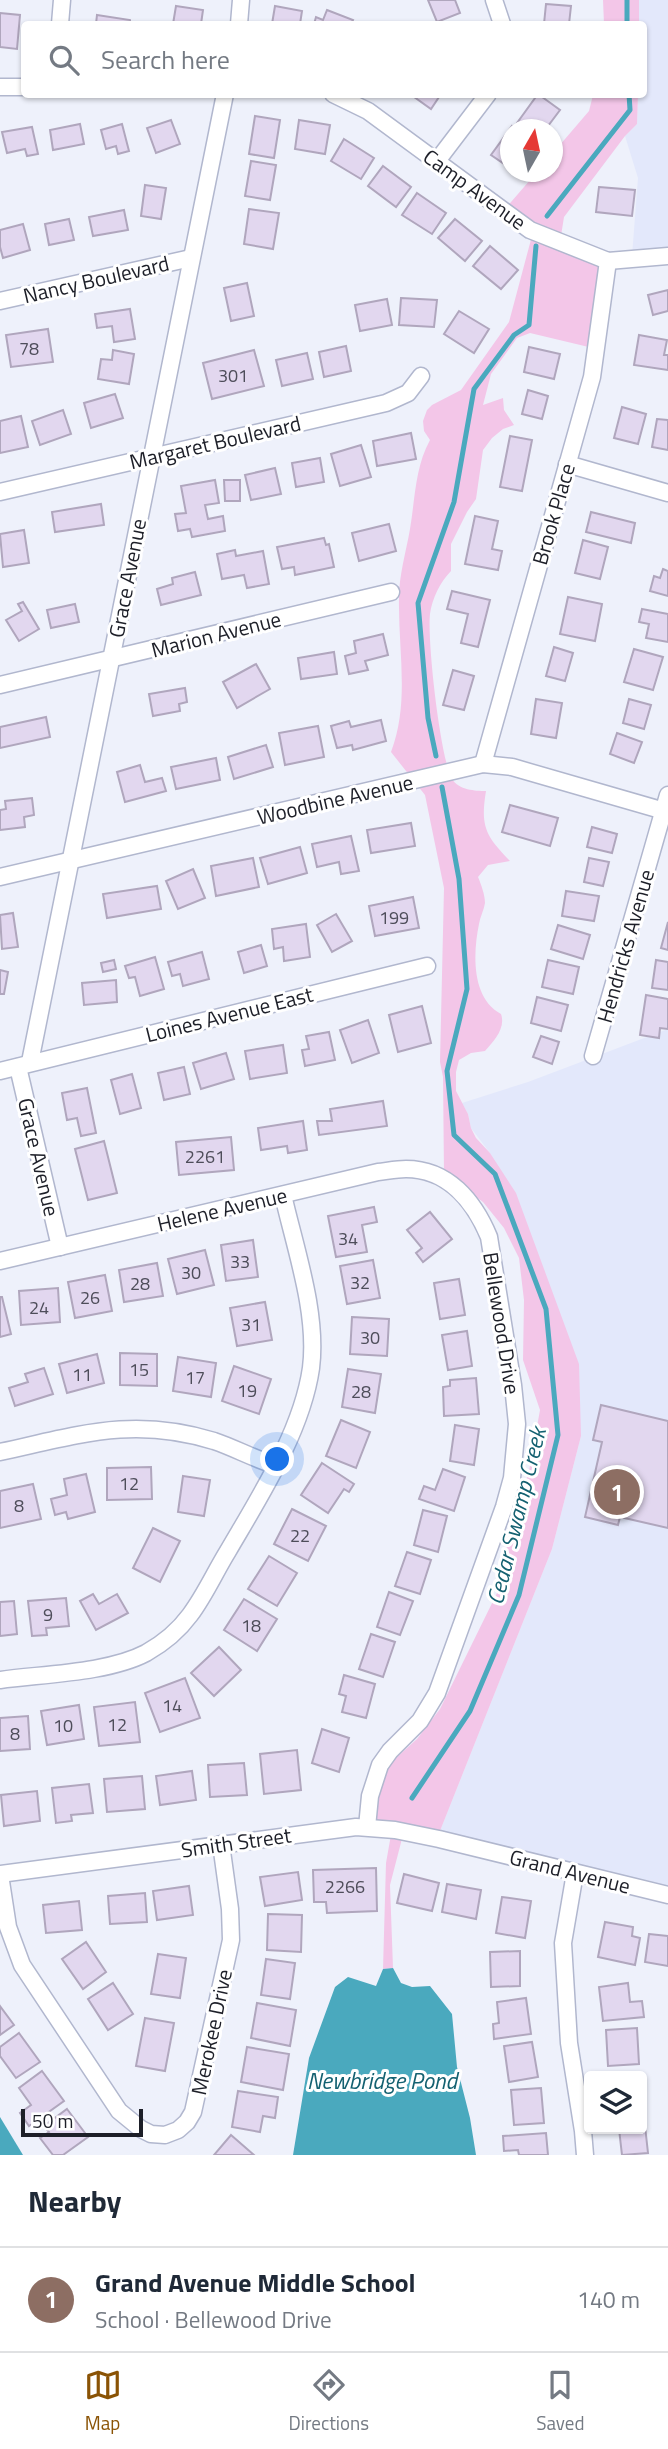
<!DOCTYPE html>
<html lang="en">
<head>
<meta charset="utf-8">
<style>
	body { margin:0; font-family:"Titillium Web",sans-serif; background:#f2f2f3; color:#1f2937 }
	.controls { position:absolute; right:21px; bottom:21px; display:grid; overflow:hidden; border-radius:7px; box-shadow:0 2px 5px #0004 }
	.controls button { width:63px; height:63px; display:grid; place-items:center; padding:0; border:0; border-bottom:2px solid #e0e1e3; background:#fff; color:#1f2937; font:35px sans-serif }
	.compass { position:absolute; left:500px; top:119px; width:63px; height:63px; border-radius:50%; background:#fff; box-shadow:0 2px 5px #0004; rotate:9deg }
	.scale { position:absolute; left:21px; bottom:18px; width:122px; box-sizing:border-box; padding-left:7px; border:4px solid #1d1f28; border-top:0; font-size:19px; line-height:24px; white-space:nowrap; color:#1d1f28; -webkit-text-stroke:5px #fff; paint-order:stroke }
	.you { position:absolute; left:278px; top:1460px; width:24px; height:24px; margin:-18px; border:5px solid #fff; border-radius:50%; background:#1a73e8; box-shadow:0 0 0 10px #1a73e833 }
	.badge { display:grid; place-items:center; width:46px; height:46px; border-radius:50%; background:#8a5305; color:#fff; font-size:23px; font-weight:700 }
	.pin { position:absolute; translate:-50% -50%; border:4px solid #fff; box-shadow:0 2px 7px #0006 }
	.list { margin:0; padding:0; list-style:none }
	h2 { display:flex; justify-content:space-between; align-items:center; height:91px; margin:0; padding:0 28px; font-size:30px }
	h2 small { font-size:23px; font-weight:400; color:#747a83 }
	.list li { display:grid; grid-template-columns:46px 1fr auto; gap:21px; align-items:center; box-sizing:border-box; height:105px; padding:0 28px; border-top:2px solid #e0e1e3 }
	.list b { display:block; font-size:26px; white-space:nowrap }
	.list p { margin:0; font-size:23px; white-space:nowrap; color:#747a83 }
	.list em { font-size:23px; font-style:normal; color:#747a83 }
	.icon { flex:none; width:38px; height:38px; fill:none; stroke:currentColor; stroke-width:2; stroke-linecap:round; stroke-linejoin:round }
	.map { position:relative; flex:none; width:668px; height:2155px; overflow:hidden }
	.search { position:absolute; background:#fff; box-shadow:0 2px 5px #0004; left:21px; right:21px; top:21px; height:77px; display:flex; align-items:center; gap:18px; box-sizing:border-box; padding:0 24px; border-radius:7px; color:#747a83; font-size:26px }
	.sheet { height:196px; background:#fff }
	nav { display:flex; justify-content:space-around; align-items:center; box-sizing:border-box; height:98px; border-top:2px solid #e0e1e3; background:#fff; font-size:19px; color:#747a83 }
	nav a { display:grid; justify-items:center; gap:4px }
	nav .on { color:#8a5305 }
	.map>svg:first-child { display:block }
	.built { fill:#e3e8fb }
	.green { fill:#f3c6e8 }
	.water { fill:#4aa9be }
	.lines { fill:none; stroke-linecap:round; stroke-linejoin:round }
	.stream { stroke:#4aa9be; stroke-width:5 }
	.building { fill:#e2d7ef; stroke:#b0a6bd; stroke-width:2 }
	.minor-casing { stroke:#b1b7ce; stroke-width:19 }
	.minor { stroke:#fff; stroke-width:16 }
	.labels { text-anchor:middle; dominant-baseline:central; stroke-width:6; stroke-linejoin:round; paint-order:stroke }
	.number-label { font-size:18px; fill:#4e4d5a }
	.street-label { font-size:21px; fill:#1d1f28; stroke:#fff }
	.water-label { font-size:23px; font-style:italic; fill:#146171; stroke:#fff }
</style>
</head>
<body>
<div class="map">
<svg width="668" height="2155" viewBox="0 0 668 2155">
	<rect width="100%" height="100%" fill="#eef1fb"/>
	<g class="built">
		<polygon points="639,0 668,0 668,252 632,256 638,178 625,136 637,124 638,95 644,94 644,24 639,24"/>
		<polygon points="668,1029 668,1892 438,1836 552,1549 581,1436 490,1153 471,1128 468,1114 462,1103 528,1082"/>
	</g>
	<g class="green">
		<polygon points="603,0 639,0 639,24 604,24"/>
		<path d="M593 95H638L637 124 625 136 564 217 560 242 608 261 597 349 530 333 517 338 491 374 483 405 503 398 504 410 514 425 503 429 492 438 483 450 476 499 467 512 451 544V571C440 582 432 599 430 614 427 640 440 757 452 779 459 790 475 791 486 791 480 827 486 836 510 861L488 865 478 877C481 884 485 895 485 903 484 910 480 917 479 924 473 953 471 998 501 1014 506 1028 494 1041 485 1051L471 1053 459 1060 456 1072V1091L468 1114 471 1128 476 1138 490 1153 516 1193 579 1364 581 1436 552 1549 438 1836 404 1831 390 1885 393 1968 383 1969 386 1863 392 1829 370 1825 371 1801 386 1767 417 1739 440 1709 497 1593 511 1528 529 1471 540 1410 523 1360 524 1300 519 1258 504 1228 483 1202 444 1174 443 1077 440 1062 444 888 425 795 391 752C410 702 398 651 399 598 399 575 406 552 410 529 415 500 415 467 430 440L424 431 423 421 427 410 432 405 461 390 509 322 533 232 504 210 537 172H552L553 153 589 111Z"/>
	</g>
	<g class="water">
		<polygon points="393,1968 401,1983 412,1987 430,1986 452,2014 457,2067 470,2118 476,2155 293,2155 309,2058 335,1987 348,1977 376,1986 383,1969"/>
		<polygon points="0,2117 23,2155 0,2155"/>
	</g>
	<g class="lines">
		<g class="stream">
			<polyline points="627,0 627,24"/>
			<polyline points="547,216 630,110 629,94"/>
			<polyline points="436,756 428,718 418,603 454,502 474,389 514,335 529,325 536,246"/>
			<polyline points="412,1798 470,1711 519,1595 558,1435 546,1309 495,1174 454,1135 447,1071 467,989 459,879 442,787"/>
		</g>
	</g>
	<g class="building">
		<polygon points="428,0 455,0 460,13 437,22"/>
		<polygon points="546,4 571,6 569,24 544,24"/>
		<polygon points="176,6 203,10 201,24 173,24"/>
		<polygon points="275,6 302,11 300,24 272,24"/>
		<polygon points="327,10 353,20 351,24 314,24 316,17 323,20"/>
		<polygon points="0,13 20,15 17,49 0,47"/>
		<polygon points="97,15 130,20 130,24 96,24"/>
		<polygon points="410,94 441,94 431,109"/>
		<polygon points="538,94 560,110 545,130 526,130 517,123"/>
		<polygon points="255,116 280,120 274,158 249,154"/>
		<polygon points="171,120 180,144 156,153 147,128"/>
		<polygon points="299,120 330,125 325,154 295,149"/>
		<polygon points="80,124 84,144 53,150 50,130"/>
		<polygon points="122,124 129,151 118,154 116,146 106,149 101,130"/>
		<polygon points="512,126 517,130 510,130 510,168 491,155"/>
		<polygon points="32,127 38,154 27,156 25,149 7,153 2,132"/>
		<polygon points="344,139 374,158 361,179 331,161"/>
		<polygon points="251,161 276,165 270,200 245,196"/>
		<polygon points="383,166 411,187 396,207 368,186"/>
		<polygon points="145,185 166,188 161,219 141,216"/>
		<polygon points="599,187 635,190 632,216 596,212"/>
		<polygon points="417,193 446,213 432,234 402,215"/>
		<polygon points="249,209 279,213 273,249 244,244"/>
		<polygon points="124,210 128,230 93,236 89,217"/>
		<polygon points="69,219 74,240 49,245 45,224"/>
		<polygon points="455,219 482,241 465,261 438,238"/>
		<polygon points="23,224 30,250 3,258 0,247 0,230"/>
		<polygon points="490,246 518,270 501,289 473,266"/>
		<polygon points="247,283 254,316 231,321 224,288"/>
		<polygon points="668,290 668,311 653,315 648,295"/>
		<polygon points="401,298 437,300 434,327 399,325"/>
		<polygon points="387,299 392,325 360,331 355,305"/>
		<polygon points="130,309 135,339 114,342 112,326 97,328 95,314"/>
		<polygon points="459,311 489,329 474,353 444,334"/>
		<polygon points="48,329 53,362 11,367 6,335"/>
		<polygon points="639,335 667,340 664,355 668,355 668,370 634,365"/>
		<polygon points="346,346 351,371 324,377 319,352"/>
		<polygon points="529,347 560,354 554,379 524,372"/>
		<polygon points="113,350 134,354 129,384 98,379 101,359 112,360"/>
		<polygon points="254,350 264,386 212,399 203,363"/>
		<polygon points="307,353 313,379 282,386 276,360"/>
		<polygon points="528,390 548,396 542,419 522,414"/>
		<polygon points="115,394 123,418 91,428 84,403"/>
		<polygon points="622,407 646,414 638,444 614,438"/>
		<polygon points="63,410 71,434 40,445 32,421"/>
		<polygon points="21,416 28,447 0,453 0,421"/>
		<polygon points="657,419 668,420 668,450 652,447"/>
		<polygon points="411,433 416,459 377,466 373,441"/>
		<polygon points="510,436 532,440 522,491 500,487"/>
		<polygon points="361,445 371,477 340,486 331,454"/>
		<polygon points="320,458 324,482 296,487 292,463"/>
		<polygon points="275,468 281,494 251,500 245,475"/>
		<polygon points="215,480 219,503 205,505 208,519 223,516 225,531 192,537 190,529 178,531 175,514 186,513 181,486"/>
		<polygon points="224,480 240,480 240,501 225,501"/>
		<polygon points="101,504 104,525 55,532 52,512"/>
		<polygon points="591,512 635,523 631,543 586,532"/>
		<polygon points="475,516 498,521 492,549 502,551 498,570 465,564"/>
		<polygon points="389,524 396,551 359,561 352,533"/>
		<polygon points="24,530 29,563 3,567 0,534"/>
		<polygon points="324,538 326,545 329,544 334,567 295,575 294,567 282,569 277,547"/>
		<polygon points="583,540 608,547 600,579 575,573"/>
		<polygon points="235,550 236,556 263,551 269,584 247,588 244,575 222,579 217,554"/>
		<polygon points="663,569 668,571 668,596 650,591 654,576 660,578"/>
		<polygon points="195,572 201,595 161,605 157,589 173,584 172,578"/>
		<polygon points="452,591 490,600 478,647 461,643 468,614 447,609"/>
		<polygon points="568,597 602,604 595,641 560,634"/>
		<polygon points="23,602 39,629 19,641 6,620 22,611 18,604"/>
		<polygon points="75,604 79,622 51,628 47,610"/>
		<polygon points="642,609 668,614 668,642 646,638 649,624 639,622"/>
		<polygon points="383,634 388,655 365,661 368,670 349,674 345,656 356,653 354,641"/>
		<polygon points="554,647 573,653 565,681 546,676"/>
		<polygon points="634,649 663,657 653,690 624,682"/>
		<polygon points="334,652 337,674 301,679 298,658"/>
		<polygon points="256,664 270,689 237,708 223,682"/>
		<polygon points="453,670 474,676 464,710 443,705"/>
		<polygon points="185,688 187,702 179,704 180,711 153,716 149,694"/>
		<polygon points="536,699 562,703 556,738 531,734"/>
		<polygon points="629,699 651,705 644,729 623,723"/>
		<polygon points="46,717 50,737 0,748 0,727"/>
		<polygon points="381,720 386,741 353,750 352,745 337,748 331,726 349,721 351,727"/>
		<polygon points="318,726 324,757 285,765 279,733"/>
		<polygon points="617,733 642,742 634,763 610,754"/>
		<polygon points="266,745 273,767 234,779 228,757"/>
		<polygon points="216,758 220,780 176,789 171,767"/>
		<polygon points="140,765 145,782 162,778 166,791 125,802 117,772"/>
		<polygon points="32,798 34,815 24,817 25,827 0,830 0,810 6,809 5,801"/>
		<polygon points="510,805 558,818 550,846 502,832"/>
		<polygon points="411,823 415,846 371,853 367,830"/>
		<polygon points="592,827 617,834 612,853 587,847"/>
		<polygon points="351,836 359,871 341,874 339,862 317,867 312,844"/>
		<polygon points="300,847 307,873 268,884 260,858"/>
		<polygon points="253,858 259,887 216,896 211,866"/>
		<polygon points="589,858 609,862 603,886 584,882"/>
		<polygon points="193,869 205,898 178,909 166,881"/>
		<polygon points="157,886 161,909 107,918 103,894"/>
		<polygon points="566,891 599,896 594,921 562,916"/>
		<polygon points="413,897 419,928 375,936 369,906"/>
		<polygon points="13,913 18,947 2,949 0,915"/>
		<polygon points="336,914 352,941 332,952 317,925"/>
		<polygon points="668,922 668,950 661,948"/>
		<polygon points="306,924 310,957 284,961 283,947 274,949 272,929"/>
		<polygon points="558,925 590,935 583,959 551,949"/>
		<polygon points="261,945 267,966 244,973 238,952"/>
		<polygon points="202,952 209,979 183,986 180,974 172,976 168,962"/>
		<polygon points="155,957 164,989 140,996 135,977 129,978 125,966"/>
		<polygon points="114,960 116,969 103,972 101,963"/>
		<polygon points="548,960 579,967 573,994 542,987"/>
		<polygon points="656,960 668,962 668,990 652,988"/>
		<polygon points="0,970 8,972 4,994 0,994"/>
		<polygon points="116,980 117,1002 84,1005 82,983"/>
		<polygon points="646,995 668,999 668,1029 660,1028 659,1038 640,1035"/>
		<polygon points="537,997 568,1005 561,1031 531,1023"/>
		<polygon points="422,1006 431,1043 398,1052 389,1015"/>
		<polygon points="368,1020 379,1053 352,1063 340,1030"/>
		<polygon points="329,1032 335,1060 305,1066 302,1050 309,1049 306,1036"/>
		<polygon points="541,1036 559,1042 552,1064 533,1057"/>
		<polygon points="283,1045 287,1073 250,1079 245,1051"/>
		<polygon points="226,1053 234,1079 201,1089 193,1063"/>
		<polygon points="184,1067 190,1094 164,1100 158,1073"/>
		<polygon points="132,1074 141,1108 120,1114 111,1080"/>
		<polygon points="87,1088 96,1133 81,1136 77,1118 67,1120 62,1093"/>
		<polygon points="383,1101 387,1126 319,1135 317,1121 332,1121 330,1109"/>
		<polygon points="303,1121 307,1150 288,1153 287,1146 261,1150 258,1128"/>
		<polygon points="231,1137 234,1170 179,1175 176,1142"/>
		<polygon points="104,1141 117,1193 88,1200 75,1149"/>
		<polygon points="374,1207 377,1222 362,1225 367,1252 336,1257 328,1216"/>
		<polygon points="430,1212 452,1239 423,1262 416,1253 422,1248 407,1230"/>
		<polygon points="253,1240 258,1277 226,1281 221,1245"/>
		<polygon points="205,1250 214,1285 177,1294 168,1259"/>
		<polygon points="373,1260 380,1298 347,1304 340,1266"/>
		<polygon points="157,1263 163,1296 124,1302 119,1270"/>
		<polygon points="105,1275 112,1311 75,1318 68,1282"/>
		<polygon points="459,1279 465,1315 440,1319 434,1283"/>
		<polygon points="58,1288 60,1322 21,1325 19,1291"/>
		<polygon points="0,1297 2,1297 11,1334 0,1337"/>
		<polygon points="265,1302 272,1340 237,1346 230,1308"/>
		<polygon points="352,1317 389,1319 387,1356 350,1354"/>
		<polygon points="467,1331 472,1366 448,1370 442,1335"/>
		<polygon points="120,1353 157,1354 157,1386 120,1385"/>
		<polygon points="97,1354 104,1383 67,1393 59,1364"/>
		<polygon points="178,1357 216,1363 211,1397 173,1391"/>
		<polygon points="234,1366 271,1379 259,1414 222,1401"/>
		<polygon points="44,1368 53,1394 15,1406 9,1388 28,1382 25,1374"/>
		<polygon points="348,1369 381,1374 375,1413 342,1407"/>
		<polygon points="476,1378 479,1414 444,1416 443,1387 450,1386 450,1380"/>
		<polygon points="601,1405 668,1421 668,1528 620,1517 618,1525 585,1517 602,1442 593,1440"/>
		<polygon points="341,1420 370,1432 356,1468 326,1456"/>
		<polygon points="455,1425 479,1429 474,1465 450,1461"/>
		<polygon points="322,1463 354,1484 349,1492 344,1489 328,1513 301,1495"/>
		<polygon points="151,1467 152,1499 107,1500 107,1468"/>
		<polygon points="443,1469 465,1477 454,1511 419,1499 424,1486 435,1490"/>
		<polygon points="86,1474 95,1512 68,1519 66,1512 55,1515 51,1499 67,1495 64,1479"/>
		<polygon points="183,1476 210,1480 204,1516 178,1512"/>
		<polygon points="33,1484 41,1519 0,1528 0,1491"/>
		<polygon points="292,1509 326,1526 308,1561 274,1544"/>
		<polygon points="423,1510 447,1516 438,1552 414,1545"/>
		<polygon points="153,1528 180,1541 160,1582 133,1568"/>
		<polygon points="407,1552 431,1560 420,1594 395,1586"/>
		<polygon points="269,1556 297,1573 277,1606 248,1589"/>
		<polygon points="389,1592 413,1601 400,1635 377,1627"/>
		<polygon points="93,1594 99,1604 117,1594 128,1613 96,1630 80,1601"/>
		<polygon points="66,1598 69,1626 46,1628 47,1635 32,1636 28,1601"/>
		<polygon points="244,1599 277,1619 257,1651 224,1630"/>
		<polygon points="14,1601 17,1634 0,1636 0,1602"/>
		<polygon points="371,1634 395,1642 383,1677 359,1669"/>
		<polygon points="219,1647 241,1670 214,1696 191,1673"/>
		<polygon points="344,1675 375,1684 366,1718 342,1712 346,1696 339,1694"/>
		<polygon points="185,1678 200,1718 160,1732 145,1693"/>
		<polygon points="135,1702 140,1742 99,1746 94,1707"/>
		<polygon points="79,1705 84,1739 47,1745 41,1711"/>
		<polygon points="28,1716 30,1749 0,1751 0,1718"/>
		<polygon points="322,1729 349,1738 339,1772 312,1763"/>
		<polygon points="297,1750 301,1790 264,1794 260,1754"/>
		<polygon points="244,1763 247,1795 210,1797 208,1765"/>
		<polygon points="192,1771 196,1800 160,1805 156,1776"/>
		<polygon points="142,1776 145,1809 107,1812 104,1779"/>
		<polygon points="89,1784 93,1813 71,1815 72,1821 56,1823 52,1788"/>
		<polygon points="37,1791 40,1821 4,1826 1,1795"/>
		<polygon points="376,1868 377,1911 327,1913 326,1902 314,1902 313,1870"/>
		<polygon points="298,1872 302,1900 265,1906 260,1877"/>
		<polygon points="404,1874 439,1883 432,1911 397,1903"/>
		<polygon points="447,1884 481,1890 476,1919 442,1912"/>
		<polygon points="189,1886 193,1915 157,1920 153,1891"/>
		<polygon points="145,1893 147,1922 110,1924 108,1896"/>
		<polygon points="502,1897 531,1901 525,1938 496,1933"/>
		<polygon points="79,1901 82,1930 46,1933 43,1905"/>
		<polygon points="268,1914 302,1915 301,1952 267,1950"/>
		<polygon points="605,1922 633,1927 632,1936 640,1938 635,1965 598,1957"/>
		<polygon points="649,1934 668,1936 668,1966 645,1962"/>
		<polygon points="86,1942 106,1972 83,1989 62,1959"/>
		<polygon points="520,1951 520,1986 491,1987 490,1952"/>
		<polygon points="158,1954 186,1958 180,1998 151,1994"/>
		<polygon points="266,1959 295,1963 290,1999 261,1995"/>
		<polygon points="113,1983 133,2014 108,2030 88,1999"/>
		<polygon points="628,1983 630,2002 642,2001 644,2017 603,2021 599,1987"/>
		<polygon points="526,1998 531,2034 494,2039 493,2024 499,2023 497,2002"/>
		<polygon points="257,2003 296,2010 290,2046 251,2038"/>
		<polygon points="0,2006 14,2025 0,2035"/>
		<polygon points="145,2018 174,2023 165,2071 136,2066"/>
		<polygon points="637,2028 639,2064 608,2066 606,2030"/>
		<polygon points="19,2033 40,2062 16,2078 0,2056 0,2047"/>
		<polygon points="532,2042 538,2077 509,2082 504,2046"/>
		<polygon points="247,2047 289,2054 283,2090 241,2082"/>
		<polygon points="42,2071 64,2101 29,2126 20,2113 31,2105 19,2088"/>
		<polygon points="639,2072 640,2076 611,2076 611,2075"/>
		<polygon points="541,2088 544,2123 514,2125 511,2090"/>
		<polygon points="238,2091 278,2097 275,2118 263,2116 260,2132 232,2127"/>
		<polygon points="67,2109 88,2137 63,2155 53,2155 40,2138 49,2132 44,2126"/>
		<polygon points="642,2117 644,2117 648,2153 622,2155 619,2129 642,2129"/>
		<polygon points="546,2133 548,2155 519,2155 518,2150 504,2151 503,2136"/>
		<polygon points="231,2135 254,2155 214,2155"/>
	</g>
	<g class="lines">
		<g class="minor-casing">
			<g id="minor">
				<polyline points="494,0 502,24"/>
				<polyline points="60,24 62,0"/>
				<polyline points="239,24 241,0"/>
				<polyline points="0,87 24,87"/>
				<polyline points="333,94 368,111 530,230 608,261 668,256"/>
				<polyline points="437,161 488,94"/>
				<polyline points="0,301 191,258"/>
				<polyline points="567,464 668,493"/>
				<polyline points="0,492 386,403 408,393 421,376"/>
				<polyline points="0,685 391,592"/>
				<polyline points="483,764 592,377 608,261"/>
				<polyline points="0,877 483,764 512,767 668,812"/>
				<polyline points="593,1056 668,795"/>
				<polyline points="30,1062 225,94"/>
				<polyline points="18,1067 60,1247"/>
				<polyline points="0,1071 427,966"/>
				<path d="M0 1261 378 1172C387 1171 397 1169 406 1169 448 1169 474 1201 489 1237L513 1385 517 1424 512 1478 504 1507 437 1693 420 1721 390 1751 380 1765 370 1796 367 1827"/>
				<path d="M0 1452C79 1435 133 1416 214 1441 235 1448 254 1459 275 1465"/>
				<path d="M0 1680C43 1674 108 1673 146 1653 162 1644 179 1630 190 1615 205 1595 215 1572 228 1551 260 1496 302 1431 311 1368 318 1313 295 1248 283 1195"/>
				<polyline points="575,1873 563,1943 569,2043 583,2131 585,2155"/>
				<polyline points="0,1874 356,1827 395,1830 439,1839 668,1895"/>
				<polyline points="0,1875 8,1927 22,1965 119,2111 141,2129 151,2134 165,2135 178,2130 187,2122 193,2112 231,1940 230,1909 221,1844"/>
			</g>
		</g>
		<use href="#minor" class="minor"/>
	</g>
	<g class="labels">
		<g class="number-label">
			<text x="29" y="348">78</text>
			<text x="233" y="375">301</text>
			<text x="394" y="917">199</text>
			<text x="205" y="1156">2261</text>
			<text x="348" y="1238">34</text>
			<text x="240" y="1261">33</text>
			<text x="191" y="1272">30</text>
			<text x="360" y="1282">32</text>
			<text x="140" y="1283">28</text>
			<text x="90" y="1297">26</text>
			<text x="39" y="1307">24</text>
			<text x="251" y="1324">31</text>
			<text x="370" y="1337">30</text>
			<text x="139" y="1369">15</text>
			<text x="82" y="1374">11</text>
			<text x="195" y="1377">17</text>
			<text x="247" y="1390">19</text>
			<text x="361" y="1391">28</text>
			<text x="129" y="1483">12</text>
			<text x="19" y="1505">8</text>
			<text x="300" y="1535">22</text>
			<text x="48" y="1614">9</text>
			<text x="251" y="1625">18</text>
			<text x="172" y="1705">14</text>
			<text x="117" y="1724">12</text>
			<text x="63" y="1725">10</text>
			<text x="15" y="1733">8</text>
			<text x="345" y="1886">2266</text>
		</g>
		<g class="street-label">
			<text transform="translate(475 189) rotate(36)">Camp Avenue</text>
			<text transform="translate(96 279) rotate(-13)">Nancy Boulevard</text>
			<text transform="translate(215 442) rotate(-13)">Margaret Boulevard</text>
			<text transform="translate(553 514) rotate(-74)">Brook Place</text>
			<text transform="translate(127 578) rotate(-79)">Grace Avenue</text>
			<text transform="translate(216 634) rotate(-14)">Marion Avenue</text>
			<text transform="translate(335 799) rotate(-13)">Woodbine Avenue</text>
			<text transform="translate(625 946) rotate(-74)">Hendricks Avenue</text>
			<text transform="translate(229 1014) rotate(-14)">Loines Avenue East</text>
			<text transform="translate(39 1157) rotate(77)">Grace Avenue</text>
			<text transform="translate(222 1209) rotate(-13)">Helene Avenue</text>
			<text transform="translate(502 1323) rotate(81)">Bellewood Drive</text>
			<text transform="translate(236 1842) rotate(-8)">Smith Street</text>
			<text transform="translate(570 1871) rotate(14)">Grand Avenue</text>
			<text transform="translate(211 2032) rotate(-78)">Merokee Drive</text>
		</g>
		<g class="water-label">
			<text transform="translate(516 1516) rotate(-76)">Cedar Swamp Creek</text>
			<text x="382" y="2080">Newbridge Pond</text>
		</g>
	</g>
</svg>
<div class="controls">
<button><svg class="icon" aria-label="layers" viewBox="0 0 24 24"><path d="M12 4l9 5-9 5-9-5zM3 14l9 5 9-5"/></svg></button>
</div>
<svg class="compass" viewBox="-18 -18 36 36"><path d="M0-13l5 13h-10z" fill="#e53935"/><path d="M0 13l5-13h-10z" fill="#747a83"/></svg>
<div class="scale">50 m</div>
<div class="you"></div>
<div class="pin badge" style="left:617px;top:1492px;background:#8d6e63">1</div>
<div class="search"><svg class="icon" aria-label="search" viewBox="0 0 24 24"><circle cx="10" cy="10" r="6"/><path d="M15 15l6 6"/></svg>Search here</div>
</div>
<section class="sheet">
<h2>Nearby<small></small></h2>
<ul class="list">
<li><span class="badge" style="background:#8d6e63">1</span><div><b>Grand Avenue Middle School</b><p>School · Bellewood Drive</p></div><em>140 m</em></li>
</ul>
</section>
<nav>
<a class="on"><svg class="icon" aria-label="map" viewBox="0 0 24 24"><path d="M3 6l6-2 6 2 6-2v14l-6 2-6-2-6 2zM9 4v14M15 6v14"/></svg>Map</a>
<a><svg class="icon" aria-label="directions" viewBox="0 0 24 24"><path d="M12 3l9 9-9 9-9-9zM9 14v-3h6M13 9l2 2-2 2"/></svg>Directions</a>
<a><svg class="icon" aria-label="saved" viewBox="0 0 24 24"><path d="M7 4h10v16l-5-4-5 4z"/></svg>Saved</a>
</nav>
</body>
</html>
